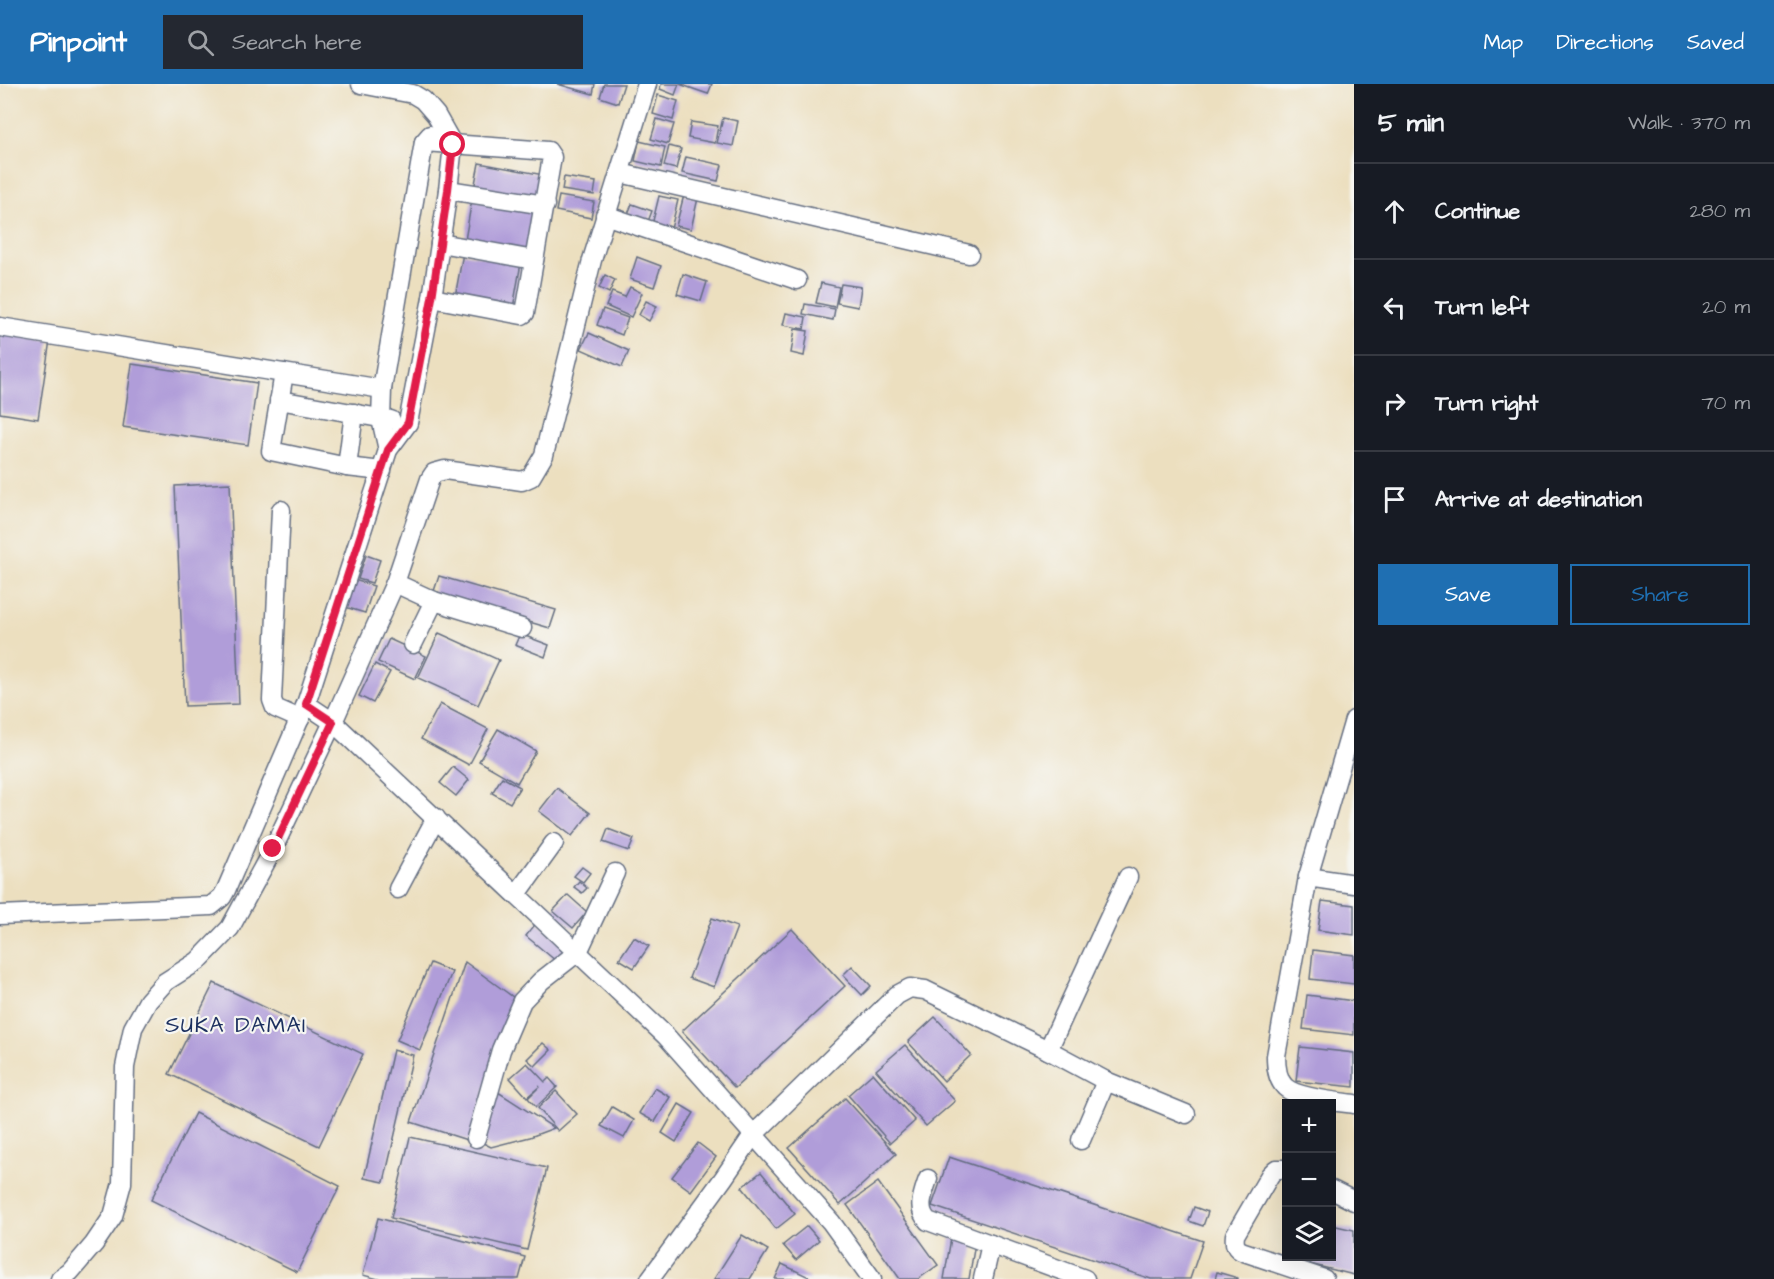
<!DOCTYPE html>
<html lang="en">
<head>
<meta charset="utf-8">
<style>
	body { margin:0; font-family:"Architects Daughter",sans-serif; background:#242831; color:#f1f3f6 }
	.controls { position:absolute; right:18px; bottom:18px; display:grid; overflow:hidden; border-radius:0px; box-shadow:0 6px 24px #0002 }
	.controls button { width:54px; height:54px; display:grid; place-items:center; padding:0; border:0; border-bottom:2px solid #363941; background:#171b24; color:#f1f3f6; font:30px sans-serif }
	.stop { position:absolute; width:18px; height:18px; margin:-14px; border:4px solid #e11d48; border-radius:50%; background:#fff }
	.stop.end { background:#e11d48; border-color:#fff; box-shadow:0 2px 6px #0008 }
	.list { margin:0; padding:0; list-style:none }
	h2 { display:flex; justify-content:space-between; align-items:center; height:78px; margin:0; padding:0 24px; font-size:26px }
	h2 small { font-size:20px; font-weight:400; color:#9ea1a6 }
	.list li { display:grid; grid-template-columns:39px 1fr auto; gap:18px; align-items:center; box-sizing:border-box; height:96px; padding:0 24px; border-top:2px solid #363941 }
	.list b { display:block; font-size:22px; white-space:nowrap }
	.list em { font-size:20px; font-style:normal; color:#9ea1a6 }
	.actions { display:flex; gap:12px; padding:18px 24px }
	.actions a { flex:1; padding:14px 0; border:2px solid #1f6fb2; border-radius:0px; text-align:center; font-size:21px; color:#1f6fb2 }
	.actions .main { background:#1f6fb2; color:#fff }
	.icon { flex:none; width:33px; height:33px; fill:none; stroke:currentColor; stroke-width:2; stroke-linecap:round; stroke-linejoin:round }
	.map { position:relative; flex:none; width:1354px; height:1195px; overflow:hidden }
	header { display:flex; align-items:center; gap:36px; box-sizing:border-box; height:84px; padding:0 30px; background:#1f6fb2; color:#fff }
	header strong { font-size:28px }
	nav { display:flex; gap:33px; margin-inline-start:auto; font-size:21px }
	.search { width:420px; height:54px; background:#242831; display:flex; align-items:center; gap:15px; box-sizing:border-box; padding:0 21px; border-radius:0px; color:#9ea1a6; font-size:22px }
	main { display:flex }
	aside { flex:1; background:#171b24 }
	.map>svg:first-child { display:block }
	.building { fill:#b09dd9 }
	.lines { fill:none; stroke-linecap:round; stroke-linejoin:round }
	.minor-casing { stroke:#646d80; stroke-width:21 }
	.minor { stroke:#fff; stroke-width:18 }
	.route { stroke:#e11d48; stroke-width:8 }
	.labels { text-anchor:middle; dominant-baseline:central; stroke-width:4.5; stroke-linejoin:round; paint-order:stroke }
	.quarter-label { font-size:22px; letter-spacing:1.5px; fill:#1b2f5e; stroke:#f6f6f2 }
</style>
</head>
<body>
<header>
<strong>Pinpoint</strong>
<div class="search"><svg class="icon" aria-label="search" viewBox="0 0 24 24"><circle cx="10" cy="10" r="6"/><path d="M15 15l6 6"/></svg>Search here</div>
<nav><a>Map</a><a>Directions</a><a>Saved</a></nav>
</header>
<main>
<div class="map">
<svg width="1354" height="1195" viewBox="0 0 1354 1195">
	<rect width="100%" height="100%" fill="#f6f6f2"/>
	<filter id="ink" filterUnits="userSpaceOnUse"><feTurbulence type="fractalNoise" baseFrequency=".0167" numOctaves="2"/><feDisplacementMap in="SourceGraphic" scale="12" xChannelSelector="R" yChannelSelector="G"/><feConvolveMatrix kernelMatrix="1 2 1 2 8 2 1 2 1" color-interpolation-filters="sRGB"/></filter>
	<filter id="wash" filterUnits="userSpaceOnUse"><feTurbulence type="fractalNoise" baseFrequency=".008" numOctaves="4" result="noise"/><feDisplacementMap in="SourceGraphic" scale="24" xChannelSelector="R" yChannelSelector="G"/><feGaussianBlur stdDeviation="1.35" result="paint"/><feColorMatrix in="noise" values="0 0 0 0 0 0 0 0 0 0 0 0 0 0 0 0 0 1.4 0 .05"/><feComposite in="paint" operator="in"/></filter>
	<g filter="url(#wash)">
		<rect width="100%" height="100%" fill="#ecdfbf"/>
		<g id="blocks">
			<g class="building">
				<polygon points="557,0 595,0 593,10"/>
				<polygon points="604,0 624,0 618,19 600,13"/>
				<polygon points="661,0 679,0 675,11 660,5"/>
				<polygon points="679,0 712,0 708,10"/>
				<polygon points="658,11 678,17 673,36 653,30"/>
				<polygon points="723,34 738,37 733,62 717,59"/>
				<polygon points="657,35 674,40 668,60 651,55"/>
				<polygon points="691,38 718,42 715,59 688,54"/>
				<polygon points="639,57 665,63 661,83 635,77"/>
				<polygon points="669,62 681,65 676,85 664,82"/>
				<polygon points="686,73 722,81 718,97 682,89"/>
				<polygon points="479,79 544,91 539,117 474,105"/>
				<polygon points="564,93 596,98 594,111 562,106"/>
				<polygon points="684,111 698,114 691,145 676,142"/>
				<polygon points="559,112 594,118 591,134 556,127"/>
				<polygon points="659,112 678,116 671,145 652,141"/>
				<polygon points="472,115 534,126 526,173 464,162"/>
				<polygon points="632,120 652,127 646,143 626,135"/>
				<polygon points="463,169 521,179 513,224 455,213"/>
				<polygon points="637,173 661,182 654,203 630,195"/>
				<polygon points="683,190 707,198 701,217 677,210"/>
				<polygon points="605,191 615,196 609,209 599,204"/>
				<polygon points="821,199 839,203 835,223 816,219"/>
				<polygon points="841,200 861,203 858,223 837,219"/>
				<polygon points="630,203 642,209 631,233 606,222 612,208 625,213"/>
				<polygon points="646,217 657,222 649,237 639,231"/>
				<polygon points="805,220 835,225 833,236 803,230"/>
				<polygon points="603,225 628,234 622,251 597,241"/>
				<polygon points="786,229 806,233 804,245 783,241"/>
				<polygon points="795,245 808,247 804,272 791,269"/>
				<polygon points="0,248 50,256 38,335 0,329"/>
				<polygon points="589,249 629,267 622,283 581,265"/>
				<polygon points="132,280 257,299 248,361 123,343"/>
				<polygon points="230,399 239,620 185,622 175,402"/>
				<polygon points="366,471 380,476 372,499 358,495"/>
				<polygon points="439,492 556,526 550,544 433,510"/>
				<polygon points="354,496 374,502 365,529 345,523"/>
				<polygon points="439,549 499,576 478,621 418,594"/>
				<polygon points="520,550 549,561 545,573 515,561"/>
				<polygon points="389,555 426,572 415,595 378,578"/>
				<polygon points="375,580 390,588 373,619 359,612"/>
				<polygon points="440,620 488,645 469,681 421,655"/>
				<polygon points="498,645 536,667 517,699 479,677"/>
				<polygon points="453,683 469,696 456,712 440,699"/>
				<polygon points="502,693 520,703 510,719 492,709"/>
				<polygon points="557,704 590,729 572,752 539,727"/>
				<polygon points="608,745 634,755 629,767 603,758"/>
				<polygon points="582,783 590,789 583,798 574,792"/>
				<polygon points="579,797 587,804 582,809 574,803"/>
				<polygon points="568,811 587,828 573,844 553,827"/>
				<polygon points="1322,817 1354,821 1354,851 1318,846"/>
				<polygon points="712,834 737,843 714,903 689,894"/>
				<polygon points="537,838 568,863 556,877 526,852"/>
				<polygon points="792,845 845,902 735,1004 682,947"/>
				<polygon points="634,853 649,862 634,884 619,875"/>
				<polygon points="1313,866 1354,871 1354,900 1310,895"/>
				<polygon points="465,878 513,913 470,1057 411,1038"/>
				<polygon points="430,879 452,888 420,966 397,956"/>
				<polygon points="852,882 871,902 862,911 843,891"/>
				<polygon points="214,899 363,970 319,1062 169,990"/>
				<polygon points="1307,911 1354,917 1354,951 1303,945"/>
				<polygon points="935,933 971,971 944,997 908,958"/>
				<polygon points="543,959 551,966 535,982 527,975"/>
				<polygon points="905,961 955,1017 926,1042 876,986"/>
				<polygon points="1300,963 1354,969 1354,1003 1296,997"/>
				<polygon points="393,966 413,971 384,1098 364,1094"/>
				<polygon points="527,979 545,998 549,994 557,1003 536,1023 528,1014 540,1002 527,1013 510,994"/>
				<polygon points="873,989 915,1037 890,1059 848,1011"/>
				<polygon points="655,1004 670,1013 655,1038 639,1029"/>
				<polygon points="556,1007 577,1030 558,1047 538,1024"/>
				<polygon points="498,1008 554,1044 530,1053 491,1063 483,1059"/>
				<polygon points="845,1014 896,1070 840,1121 789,1064"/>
				<polygon points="679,1020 694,1029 676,1058 662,1049"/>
				<polygon points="612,1023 634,1036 624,1054 601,1042"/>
				<polygon points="195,1029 340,1102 297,1188 151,1116"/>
				<polygon points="410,1053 547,1084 527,1166 391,1134"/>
				<polygon points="698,1059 716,1073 691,1107 672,1093"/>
				<polygon points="949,1073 1203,1157 1190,1195 1151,1195 932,1122"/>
				<polygon points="761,1088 795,1130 776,1145 742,1103"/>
				<polygon points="878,1098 938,1181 918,1195 900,1195 847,1121"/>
				<polygon points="1194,1123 1208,1128 1203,1142 1189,1137"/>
				<polygon points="378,1134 525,1173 519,1195 378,1195 363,1191"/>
				<polygon points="1332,1141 1354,1146 1354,1191 1310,1180 1312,1172 1332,1172"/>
				<polygon points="807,1142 819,1156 796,1176 783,1161"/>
				<polygon points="742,1151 768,1166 750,1195 714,1195"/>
				<polygon points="951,1154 975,1159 969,1195 944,1195"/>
				<polygon points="782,1180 809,1193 808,1195 775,1195"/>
				<polygon points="1217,1188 1238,1194 1238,1195 1215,1195"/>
			</g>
		</g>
	</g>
	<g filter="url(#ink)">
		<use href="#blocks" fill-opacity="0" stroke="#646d80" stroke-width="1.5"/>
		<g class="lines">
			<g class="minor-casing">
				<g id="minor">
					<polyline points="647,0 592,176 544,371 531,393 522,397 445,386 434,389 430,395 395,499 333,638 666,952 831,1138 872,1195"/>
					<polyline points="424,58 548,67 552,73 525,229 522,231 432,214"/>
					<polyline points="620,89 969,170"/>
					<polyline points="448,106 545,121"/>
					<polyline points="605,131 797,196"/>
					<polyline points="440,159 534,176"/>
					<polyline points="0,243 382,305"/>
					<polyline points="284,289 271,367 347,383 382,387"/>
					<polyline points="279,316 391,336"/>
					<polyline points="388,366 381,335 382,305 424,58 430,51"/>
					<polyline points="347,383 354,329"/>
					<polyline points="281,426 272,616 275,624 300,635"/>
					<polyline points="395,499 434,517 522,544"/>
					<polyline points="413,560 434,517"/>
					<path d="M1354 636 1308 793 1276 972C1276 983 1277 995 1285 1003 1297 1014 1338 1018 1354 1020"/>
					<polyline points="1308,793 1354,800"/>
					<polyline points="398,805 436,734"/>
					<polyline points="517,810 554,759"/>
					<polyline points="0,831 211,822 222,813 226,806 306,620 388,366 408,339 432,214 448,106 453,61 436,31 423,16 413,10 361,0"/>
					<polyline points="1048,966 1106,997 1186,1030"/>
					<polyline points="476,1054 501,966 522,917 541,897 578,868 615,789"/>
					<polyline points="1081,1056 1106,997"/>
					<path d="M1286 1085H1276L1270 1091 1235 1151C1234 1160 1235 1165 1244 1168L1324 1195"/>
					<path d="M928 1095C923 1110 916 1125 928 1137L1085 1195"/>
					<polyline points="1332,1106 1354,1117"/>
					<polyline points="60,1195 70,1188 94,1160 113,1132 122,1099 125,983 133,944 148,917 165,898 198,877 230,844 273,765 333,638 306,620"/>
					<polyline points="650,1195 723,1095 753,1051 897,911 910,904 925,906 1048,966 1128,793"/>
					<polyline points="983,1195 991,1160"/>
				</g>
			</g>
			<use href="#minor" class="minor"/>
		</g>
	</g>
	<g class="lines" filter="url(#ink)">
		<polyline class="route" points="273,765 333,638 306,620 388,366 408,339 432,214 448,106 453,61"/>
	</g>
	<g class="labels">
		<g class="quarter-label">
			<text x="236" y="941">SUKA DAMAI</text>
		</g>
	</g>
</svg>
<div class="controls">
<button>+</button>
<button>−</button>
<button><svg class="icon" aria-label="layers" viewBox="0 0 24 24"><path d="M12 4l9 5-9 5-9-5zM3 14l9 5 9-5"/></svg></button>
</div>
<div class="stop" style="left:453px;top:61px"></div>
<div class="stop end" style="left:273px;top:765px"></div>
</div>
<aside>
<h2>5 min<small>Walk · 370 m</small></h2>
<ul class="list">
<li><svg class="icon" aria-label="ahead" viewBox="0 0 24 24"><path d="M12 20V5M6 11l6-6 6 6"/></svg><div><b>Continue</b></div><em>280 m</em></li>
<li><svg class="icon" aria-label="left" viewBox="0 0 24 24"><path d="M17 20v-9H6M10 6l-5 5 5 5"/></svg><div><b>Turn left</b></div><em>20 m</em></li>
<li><svg class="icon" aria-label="right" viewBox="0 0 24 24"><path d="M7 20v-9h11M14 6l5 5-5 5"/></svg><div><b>Turn right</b></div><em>70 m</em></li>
<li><svg class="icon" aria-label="arrive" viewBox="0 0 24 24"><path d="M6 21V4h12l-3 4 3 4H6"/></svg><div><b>Arrive at destination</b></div></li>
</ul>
<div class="actions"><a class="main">Save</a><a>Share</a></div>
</aside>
</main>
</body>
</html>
